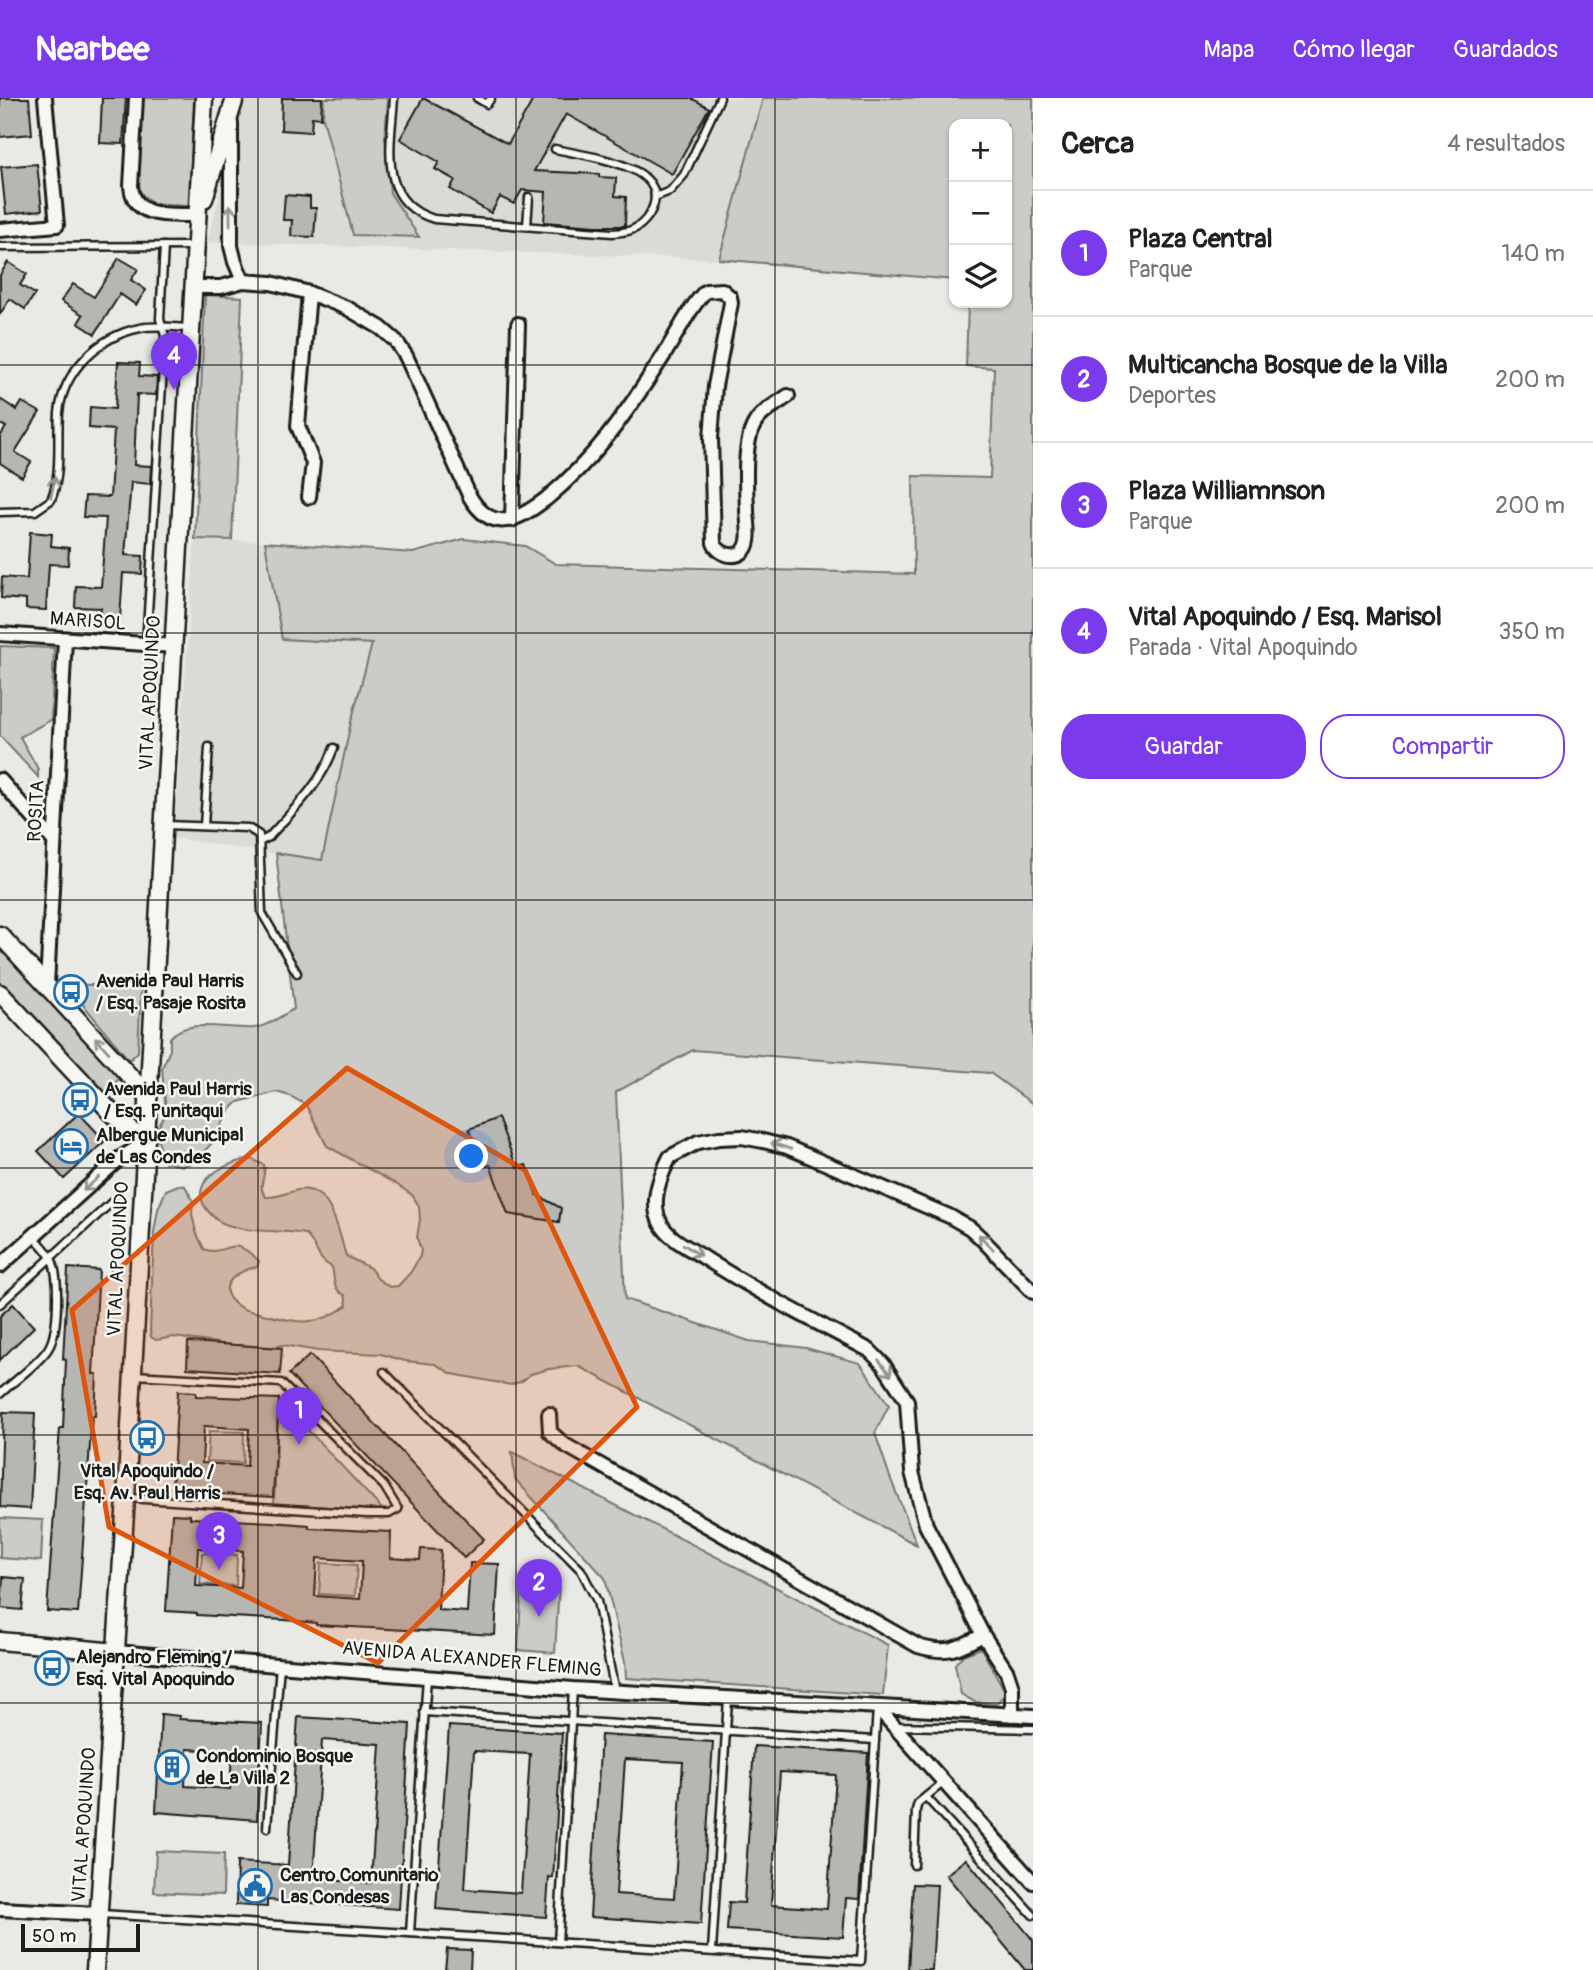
<!DOCTYPE html>
<html lang="es">
<head>
<meta charset="utf-8">
<style>
	body { margin:0; font-family:Pangolin,sans-serif; background:#f6f6f6; color:#202124 }
	.controls { position:absolute; right:21px; top:21px; display:grid; overflow:hidden; border-radius:14px; box-shadow:0 2px 5px #0004 }
	.controls button { width:63px; height:63px; display:grid; place-items:center; padding:0; border:0; border-bottom:2px solid #e0e0e0; background:#fff; color:#202124; font:35px sans-serif }
	.scale { position:absolute; left:21px; bottom:18px; width:119px; box-sizing:border-box; padding-left:7px; border:4px solid #1c1c1c; border-top:0; font-size:19px; line-height:24px; white-space:nowrap; color:#1c1c1c; -webkit-text-stroke:5px #f6f6f2; paint-order:stroke }
	.you { position:absolute; left:472px; top:1059px; width:24px; height:24px; margin:-18px; border:5px solid #fff; border-radius:50%; background:#1a73e8; box-shadow:0 0 0 10px #1a73e833 }
	.badge { display:grid; place-items:center; width:46px; height:46px; border-radius:50%; background:#7c3aed; color:#fff; font-size:23px; font-weight:700 }
	.pin { position:absolute; translate:-50% -58px; filter:drop-shadow(0 2px 4px #0008) }
	.pin::after { content:''; position:absolute; top:37px; width:24px; height:21px; background:inherit; clip-path:polygon(0 0,100% 0,50% 100%) }
	.list { margin:0; padding:0; list-style:none }
	h2 { display:flex; justify-content:space-between; align-items:center; height:91px; margin:0; padding:0 28px; font-size:30px }
	h2 small { font-size:23px; font-weight:400; color:#757577 }
	.list li { display:grid; grid-template-columns:46px 1fr auto; gap:21px; align-items:center; box-sizing:border-box; height:126px; padding:0 28px; border-top:2px solid #e0e0e0 }
	.list b { display:block; font-size:26px; white-space:nowrap }
	.list p { margin:0; font-size:23px; white-space:nowrap; color:#757577 }
	.list em { font-size:23px; font-style:normal; color:#757577 }
	.actions { display:flex; gap:14px; padding:21px 28px }
	.actions a { flex:1; padding:16px 0; border:2px solid #7c3aed; border-radius:28px; text-align:center; font-size:24px; color:#7c3aed }
	.actions .main { background:#7c3aed; color:#fff }
	.icon { flex:none; width:38px; height:38px; fill:none; stroke:currentColor; stroke-width:2; stroke-linecap:round; stroke-linejoin:round }
	.map { position:relative; flex:none; width:1033px; height:1872px; overflow:hidden }
	header { display:flex; align-items:center; gap:42px; box-sizing:border-box; height:98px; padding:0 35px; background:#7c3aed; color:#fff }
	header strong { font-size:33px }
	nav { display:flex; gap:38px; margin-inline-start:auto; font-size:24px }
	main { display:flex }
	aside { flex:1; background:#fff }
	.map>svg:first-child { display:block }
	.built { fill:#dadad6 }
	.green { fill:#cbcbc7; stroke:#747472; stroke-width:2 }
	.building { fill:#b6b6b3; stroke:#1c1c1c; stroke-width:2; fill-rule:evenodd }
	.lines { fill:none; stroke-linecap:round; stroke-linejoin:round }
	.service-casing { stroke:#1c1c1c; stroke-width:11 }
	.minor-casing { stroke:#1c1c1c; stroke-width:18 }
	.tertiary-casing { stroke:#1c1c1c; stroke-width:21 }
	.service { stroke:#f6f6f2; stroke-width:6 }
	.minor { stroke:#f6f6f2; stroke-width:12 }
	.tertiary { stroke:#f6f6f2; stroke-width:16 }
	.oneway { stroke:#949492 }
	.marked { fill:#de560d; fill-opacity:0.2; stroke:#de560d; stroke-width:5; stroke-linejoin:round }
	.grid { fill:none; stroke:#1c1c1c; stroke-width:2; stroke-opacity:0.55 }
	.labels { text-anchor:middle; dominant-baseline:central; stroke-width:5; stroke-linejoin:round; paint-order:stroke }
	.street-label { font-size:19px; fill:#1c1c1c; stroke:#f6f6f2 }
	.poi-label { font-size:19px; font-weight:bold; fill:#1c1c1c; stroke:#f6f6f2; text-anchor:start }
</style>
</head>
<body>
<header>
<strong>Nearbee</strong>
<nav><a>Mapa</a><a>Cómo llegar</a><a>Guardados</a></nav>
</header>
<main>
<div class="map">
<svg width="1033" height="1872" viewBox="0 0 1033 1872">
	<rect width="100%" height="100%" fill="#e9e9e5"/>
	<filter id="ink" filterUnits="userSpaceOnUse"><feTurbulence type="fractalNoise" baseFrequency=".0143" numOctaves="2"/><feDisplacementMap in="SourceGraphic" scale="14" xChannelSelector="R" yChannelSelector="G"/><feConvolveMatrix kernelMatrix="1 2 1 2 8 2 1 2 1" color-interpolation-filters="sRGB"/></filter>
	<g filter="url(#ink)">
		<g class="built">
			<polygon points="240,0 763,0 719,161 207,144 238,29"/>
			<polygon points="195,441 265,444 282,540 372,545 351,624 322,763 174,740"/>
		</g>
		<g class="green">
			<polygon points="142,0 194,0 189,108 154,106 140,95 136,73"/>
			<polygon points="324,0 388,0 385,39 390,95 419,139 353,137 323,20"/>
			<path d="M763 0H1033V1006L990 975 693 952 616 994 625 1201 749 1243 806 1250 860 1265 889 1307 875 1335 890 1379 917 1447 578 1268 549 1271 531 1276 522 1283 511 1287 452 1276 435 1266 405 1263 381 1256 318 1253 283 1247 272 1249 230 1247 174 1239 156 1242 151 1239 150 1233 154 1134 158 1111 166 1092 178 1087 185 1088 193 1103 192 1116 196 1134 204 1151C226 1160 229 1133 259 1163L257 1169C241 1171 215 1186 233 1204 242 1213 252 1213 263 1216 296 1225 318 1230 347 1207L345 1197C332 1192 335 1181 332 1169 314 1160 319 1148 305 1136 279 1131 251 1136 225 1126 218 1124 213 1119 208 1113 184 1084 227 1063 252 1061L264 1067C267 1079 256 1088 266 1099 278 1100 287 1094 298 1092 332 1086 339 1136 346 1158L370 1170 378 1181 390 1189 398 1188 411 1174 420 1158 421 1152 417 1140 420 1121 419 1108 412 1097 396 1086 327 1048 306 1007 290 998 276 994 238 1004 228 1014 214 1043 194 1064 183 1068 164 1064 157 1038V1032L166 1015 162 970 170 952V940C187 919 228 932 254 930 267 929 282 917 294 911L276 755 322 762 351 624 372 546 282 541 265 444 413 455 464 441 525 448 556 466 914 476 913 378 990 380 994 270 966 268 968 205H1007V26H954V182L719 161Z"/>
			<polygon points="205,197 242,199 232,442 195,441"/>
			<polygon points="0,548 54,550 51,622 20,639 38,671 38,679 0,638"/>
			<polygon points="0,848 121,979 104,996 0,885"/>
			<polygon points="66,886 141,889 138,954 129,962"/>
			<polygon points="279,1301 383,1412 274,1406"/>
			<polygon points="209,1333 244,1334 243,1365 207,1363"/>
			<polygon points="512,1354 888,1547 883,1597 626,1580 625,1564 605,1480 515,1381"/>
			<polygon points="0,1420 43,1422 41,1463 0,1460"/>
			<polygon points="202,1455 237,1457 236,1488 200,1486"/>
			<polygon points="321,1465 357,1467 355,1498 319,1496"/>
			<polygon points="522,1484 559,1486 555,1555 518,1552"/>
			<polygon points="981,1550 1006,1595 996,1606 975,1604 961,1596 955,1566 963,1557"/>
			<polygon points="156,1753 224,1756 223,1797 154,1794"/>
		</g>
		<g class="building">
			<polygon points="0,0 29,0 32,36 0,39"/>
			<polygon points="102,0 126,0 123,46 100,45"/>
			<polygon points="282,0 322,0 321,20 312,19 311,34 281,32"/>
			<polygon points="423,0 508,46 534,0 691,0 709,10 672,76 566,16 534,73 599,76 599,79 616,80 615,98 626,99 625,128 596,128 544,124 546,94 522,92 514,106 500,99 491,115 450,91 455,82 435,71 439,64 400,41"/>
			<polygon points="37,66 42,112 6,116 1,69"/>
			<polygon points="285,97 310,99 310,110 316,110 314,139 291,138 292,122 283,122"/>
			<polygon points="119,160 138,171 131,182 146,192 136,207 120,196 95,236 78,225 83,217 61,203 73,186 94,199"/>
			<polygon points="8,164 27,176 20,187 35,196 25,211 10,201 0,216 0,177"/>
			<polygon points="118,264 140,265 139,278 157,279 156,297 137,296 134,367 151,368 150,386 131,384 125,457 143,458 142,476 123,475 120,521 100,519 101,510 75,509 76,488 101,489 106,420 83,419 85,398 110,399 114,332 89,330 90,309 115,311"/>
			<polygon points="0,301 17,312 22,304 40,314 15,354 31,364 22,379 0,365 0,339 6,329 0,326"/>
			<polygon points="30,434 52,436 51,448 69,450 68,467 49,466 46,512 26,511 26,502 1,500 2,479 27,481"/>
			<polygon points="79,1015 105,1043 64,1081 38,1053"/>
			<polygon points="498,1020 517,1070 526,1067 537,1097 561,1110 559,1124 508,1116 490,1067 483,1069 469,1031"/>
			<polygon points="68,1170 99,1172 93,1276 97,1276 95,1318 92,1318 78,1515 47,1513 60,1330 63,1330 66,1262 63,1261"/>
			<polygon points="13,1206 34,1229 0,1262 0,1218"/>
			<polygon points="188,1244 282,1250 280,1276 187,1270"/>
			<polygon points="310,1257 484,1441 464,1460 289,1276"/>
			<path d="M178 1293 196 1294V1298L279 1301 273 1399 203 1395V1393L172 1391ZM204 1328 249 1331 247 1368 202 1365Z"/>
			<polygon points="3,1314 35,1315 30,1411 0,1409"/>
			<path d="M172 1416 190 1417V1420L272 1424 309 1427V1430L391 1434 390 1460 420 1462 421 1451 441 1452 438 1512 467 1514 470 1465 499 1466 495 1537 316 1527V1525L285 1522 197 1517V1515L166 1513ZM198 1450 243 1453 241 1490 196 1488ZM317 1460 362 1463 360 1501 315 1498Z"/>
			<polygon points="3,1479 25,1481 22,1512 1,1510"/>
			<path d="M161 1616 180 1618 179 1621 262 1625 257 1722 156 1714ZM187 1651 232 1654 230 1691 185 1688Z"/>
			<path d="M298 1619 410 1626 399 1811 267 1802V1809L236 1807 237 1764 288 1767ZM322 1642 380 1646 371 1785 313 1781Z"/>
			<path d="M449 1628 562 1635 553 1780 549 1779 546 1819 436 1811ZM474 1653 530 1656 521 1795 465 1791Z"/>
			<path d="M601 1637 713 1644 701 1826 590 1819ZM625 1661 683 1664 674 1800 616 1796Z"/>
			<path d="M754 1648 868 1655 859 1801 846 1800 843 1839 727 1832 729 1804 744 1805ZM780 1674 836 1677 827 1811 771 1807Z"/>
			<polygon points="966,1761 1033,1842 1033,1872 1025,1872 946,1777"/>
			<polygon points="913,1786 937,1787 932,1872 908,1872"/>
			<polygon points="447,1851 471,1852 470,1872 445,1872"/>
		</g>
		<g class="lines">
			<g class="service-casing">
				<g id="service">
					<path d="M394 0C391 47 377 104 434 121L612 135C629 134 639 132 649 117 679 67 585 58 555 51"/>
					<polyline points="477,0 487,6 491,0"/>
					<polyline points="655,99 670,93 684,77 720,0"/>
					<polyline points="527,128 529,99"/>
					<polyline points="0,149 194,148"/>
					<path d="M0 414 35 413 51 402C62 376 57 342 59 315 63 273 99 238 140 230 156 227 172 229 189 230"/>
					<polyline points="146,547 165,238 160,221 164,148"/>
					<polyline points="166,727 248,730 259,737 262,815 297,875"/>
					<polyline points="204,728 209,649"/>
					<path d="M261 743 269 739C294 711 321 686 334 650"/>
					<polyline points="0,1206 113,1103"/>
					<polyline points="384,1274 581,1472 597,1503 615,1594"/>
					<path d="M0 1296C14 1283 38 1266 48 1251 59 1234 60 1178 51 1160 47 1152 39 1145 34 1138"/>
					<polyline points="128,1400 367,1416 389,1416 398,1411 384,1388 281,1285 133,1277"/>
					<polyline points="424,1614 875,1642"/>
					<polyline points="895,1628 1033,1631"/>
					<polyline points="926,1699 1033,1817"/>
					<polyline points="267,1730 280,1567"/>
					<polyline points="914,1767 916,1712 918,1705 944,1684"/>
					<polyline points="101,1816 861,1863 877,1610"/>
					<polyline points="410,1835 427,1579"/>
					<polyline points="558,1844 573,1591"/>
					<polyline points="712,1853 728,1601"/>
				</g>
			</g>
			<g class="minor-casing">
				<g id="minor">
					<path d="M136 0 131 88C134 123 173 116 199 117"/>
					<polyline points="231,25 231,148 235,164 243,183"/>
					<polyline points="0,132 57,127 45,0"/>
					<path d="M195 189H221L243 183 271 185 309 195 347 210 381 230 396 243 406 258 470 399C493 437 518 422 546 401 596 360 627 314 662 260 673 243 692 205 706 193L722 192 730 199 731 205 715 288 711 340 714 445C720 460 745 463 748 443 750 433 747 421 747 411 746 387 743 345 755 325 761 314 778 305 788 298"/>
					<polyline points="309,195 298,328 313,365 309,399"/>
					<polyline points="512,422 518,226"/>
					<polyline points="0,536 174,548"/>
					<polyline points="0,682 53,742"/>
					<polyline points="47,887 65,541"/>
					<polyline points="0,1168 119,1061 145,1045"/>
					<path d="M549 1316 550 1334 565 1347 918 1548C947 1557 957 1551 983 1537"/>
					<polyline points="116,1554 573,1591 1033,1618"/>
					<polyline points="877,1609 1033,1784"/>
					<path d="M1012 1617V1589L1007 1574 983 1537 926 1427 912 1374 907 1303 883 1266 869 1252C812 1222 757 1194 703 1159 689 1150 669 1141 661 1126 649 1105 660 1078 670 1059L698 1044 719 1040 742 1039 763 1043 787 1049 949 1118 970 1130 980 1139 1033 1194"/>
					<polyline points="0,1811 99,1816"/>
				</g>
			</g>
			<g class="tertiary-casing">
				<g id="tertiary">
					<polyline points="204,101 235,0"/>
					<polyline points="0,837 148,998"/>
					<polyline points="0,895 111,1014 145,1045"/>
					<polyline points="0,1543 116,1554"/>
					<polyline points="95,1872 126,1400 204,0"/>
				</g>
			</g>
			<use href="#service" class="service"/>
			<use href="#minor" class="minor"/>
			<use href="#tertiary" class="tertiary"/>
		</g>
		<defs><path id="oneway-shaft" d="M-6 0H5M1.5-3L5.5 0L1.5 3" fill="none" stroke-width="1.6" stroke-linecap="round" stroke-linejoin="round" transform="scale(1.75)"/></defs>
		<g class="oneway">
			<use href="#oneway-shaft" transform="translate(230 117) rotate(-90)"/>
			<use href="#oneway-shaft" transform="translate(53 389) rotate(-78)"/>
			<use href="#oneway-shaft" transform="translate(102 947) rotate(-132)"/>
			<use href="#oneway-shaft" transform="translate(781 1048) rotate(-163)"/>
			<use href="#oneway-shaft" transform="translate(91 1086) rotate(138)"/>
			<use href="#oneway-shaft" transform="translate(986 1144) rotate(-135)"/>
			<use href="#oneway-shaft" transform="translate(692 1152) rotate(33)"/>
			<use href="#oneway-shaft" transform="translate(885 1270) rotate(52)"/>
		</g>
	</g>
	<path class="marked" d="M347 970 525 1072 637 1309 378 1565 109 1429 72 1212Z"/>
	<path class="grid" d="M258 0V1872M516 0V1872M775 0V1872M0 267H1033M0 535H1033M0 802H1033M0 1070H1033M0 1337H1033M0 1605H1033"/>
	<defs>
		<g id="bus-ring" transform="scale(1.75)"><circle r="9.5" fill="#f6f6f2" stroke="#1f6fb2" stroke-width="1.5"/><path d="M-5-6H5V4H4V6H2V4H-2V6H-4V4H-5ZM-3.5-4V0h7V-4ZM-3.5 1.2v1.5H-2V1.2ZM2 1.2v1.5H3.5V1.2Z" fill="#1f6fb2"/></g>
		<g id="hotel-ring" transform="scale(1.75)"><circle r="9.5" fill="#f6f6f2" stroke="#1f6fb2" stroke-width="1.5"/><path d="M-6-4.5h1.5V1H6V5H4.5V3h-9V5H-6ZM-4 0a1.8 1.8 0 1 1 3.6 0ZM.5 0V-2.5h3Q6-2.5 6 0Z" fill="#1f6fb2"/></g>
		<g id="building-ring" transform="scale(1.75)"><circle r="9.5" fill="#f6f6f2" stroke="#1f6fb2" stroke-width="1.5"/><path d="M-4-6H4V6H1V3H-1V6H-4ZM-2.5-4.3h1.7v1.8h-1.7ZM.8-4.3h1.7v1.8H.8ZM-2.5-1h1.7V.8h-1.7ZM.8-1h1.7V.8H.8Z" fill="#1f6fb2"/></g>
		<g id="civic-ring" transform="scale(1.75)"><circle r="9.5" fill="#f6f6f2" stroke="#1f6fb2" stroke-width="1.5"/><path d="M-.6-6.5H3V-4.5H.6V-3L4-1V1h2V6H-6V1h2V-1L-.6-3ZM-1.2 2.5V6h2.4V2.5Z" fill="#1f6fb2"/></g>
	</defs>
	<g fill-rule="evenodd">
		<use href="#bus-ring" x="71" y="894"/>
		<use href="#bus-ring" x="80" y="1002"/>
		<use href="#hotel-ring" x="71" y="1048"/>
		<use href="#bus-ring" x="147" y="1340"/>
		<use href="#bus-ring" x="52" y="1570"/>
		<use href="#building-ring" x="172" y="1669"/>
		<use href="#civic-ring" x="255" y="1788"/>
	</g>
	<g class="labels">
		<g class="street-label">
			<text transform="translate(88 523) rotate(4)">MARISOL</text>
			<text transform="translate(150 595) rotate(-87)">VITAL APOQUINDO</text>
			<text transform="translate(36 713) rotate(-87)">ROSITA</text>
			<text transform="translate(118 1161) rotate(-87)">VITAL APOQUINDO</text>
			<text transform="translate(472 1561) rotate(5)">AVENIDA ALEXANDER FLEMING</text>
			<text transform="translate(84 1727) rotate(-86)">VITAL APOQUINDO</text>
		</g>
		<g class="poi-label">
			<text x="96" y="883">Avenida Paul Harris<tspan x="96" dy="22">/ Esq. Pasaje Rosita</tspan></text>
			<text x="104" y="991">Avenida Paul Harris<tspan x="104" dy="22">/ Esq. Punitaqui</tspan></text>
			<text x="96" y="1037">Albergue Municipal<tspan x="96" dy="22">de Las Condes</tspan></text>
			<text x="147" y="1373" text-anchor="middle">Vital Apoquindo /<tspan x="147" dy="22">Esq. Av. Paul Harris</tspan></text>
			<text x="76" y="1559">Alejandro Fleming /<tspan x="76" dy="22">Esq. Vital Apoquindo</tspan></text>
			<text x="196" y="1658">Condominio Bosque<tspan x="196" dy="22">de La Villa 2</tspan></text>
			<text x="280" y="1777">Centro Comunitario<tspan x="280" dy="22">Las Condesas</tspan></text>
		</g>
	</g>
</svg>
<div class="controls">
<button>+</button>
<button>−</button>
<button><svg class="icon" aria-label="layers" viewBox="0 0 24 24"><path d="M12 4l9 5-9 5-9-5zM3 14l9 5 9-5"/></svg></button>
</div>
<div class="scale">50 m</div>
<div class="you"></div>
<div class="pin badge" style="left:299px;top:1347px">1</div>
<div class="pin badge" style="left:539px;top:1519px">2</div>
<div class="pin badge" style="left:219px;top:1472px">3</div>
<div class="pin badge" style="left:174px;top:292px">4</div>
</div>
<aside>
<h2>Cerca<small>4 resultados</small></h2>
<ul class="list">
<li><span class="badge">1</span><div><b>Plaza Central</b><p>Parque</p></div><em>140 m</em></li>
<li><span class="badge">2</span><div><b>Multicancha Bosque de la Villa</b><p>Deportes</p></div><em>200 m</em></li>
<li><span class="badge">3</span><div><b>Plaza Williamnson</b><p>Parque</p></div><em>200 m</em></li>
<li><span class="badge">4</span><div><b>Vital Apoquindo / Esq. Marisol</b><p>Parada · Vital Apoquindo</p></div><em>350 m</em></li>
</ul>
<div class="actions"><a class="main">Guardar</a><a>Compartir</a></div>
</aside>
</main>
</body>
</html>
